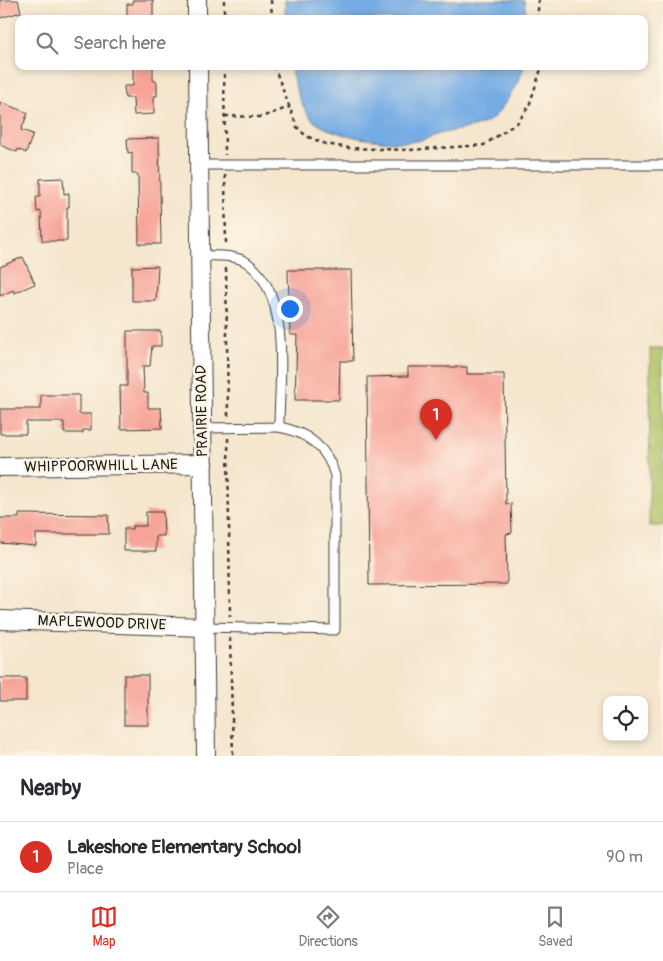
<!DOCTYPE html>
<html lang="en">
<head>
<meta charset="utf-8">
<style>
	body { margin:0; font-family:Pangolin,sans-serif; background:#f2f2f3; color:#2b2b33 }
	.controls { position:absolute; right:15px; bottom:15px; display:grid; overflow:hidden; border-radius:10px; box-shadow:0 2px 8px #0003 }
	.controls button { width:45px; height:45px; display:grid; place-items:center; padding:0; border:0; border-bottom:1px solid #e1e1e2; background:#fff; color:#2b2b33; font:25px sans-serif }
	.you { position:absolute; left:289px; top:308px; width:18px; height:18px; margin:-12px; border:4px solid #fff; border-radius:50%; background:#1a73e8; box-shadow:0 0 0 8px #1a73e833 }
	.badge { display:grid; place-items:center; width:32px; height:32px; border-radius:50%; background:#d93025; color:#fff; font-size:16px; font-weight:700 }
	.pin { position:absolute; translate:-50% -41px; filter:drop-shadow(0 1px 2px #0008) }
	.pin::after { content:''; position:absolute; top:26px; width:18px; height:15px; background:inherit; clip-path:polygon(0 0,100% 0,50% 100%) }
	.list { margin:0; padding:0; list-style:none }
	h2 { display:flex; justify-content:space-between; align-items:center; height:65px; margin:0; padding:0 20px; font-size:21px }
	h2 small { font-size:16px; font-weight:400; color:#7c7c81 }
	.list li { display:grid; grid-template-columns:32px 1fr auto; gap:15px; align-items:center; box-sizing:border-box; height:70px; padding:0 20px; border-top:1px solid #e1e1e2 }
	.list b { display:block; font-size:19px; white-space:nowrap }
	.list p { margin:0; font-size:16px; white-space:nowrap; color:#7c7c81 }
	.list em { font-size:16px; font-style:normal; color:#7c7c81 }
	.icon { flex:none; width:28px; height:28px; fill:none; stroke:currentColor; stroke-width:2; stroke-linecap:round; stroke-linejoin:round }
	.map { position:relative; flex:none; width:663px; height:756px; overflow:hidden }
	.search { position:absolute; background:#fff; box-shadow:0 2px 8px #0003; left:15px; right:15px; top:15px; height:55px; display:flex; align-items:center; gap:12px; box-sizing:border-box; padding:0 18px; border-radius:10px; color:#7c7c81; font-size:19px }
	.sheet { height:135px; background:#fff }
	nav { display:flex; justify-content:space-around; align-items:center; box-sizing:border-box; height:70px; border-top:1px solid #e1e1e2; background:#fff; font-size:14px; color:#7c7c81 }
	nav a { display:grid; justify-items:center; gap:2px }
	nav .on { color:#d93025 }
	.map>svg:first-child { display:block }
	.green { fill:#adc064; stroke:#646e40 }
	.water { fill:#75ace4; stroke:#486480 }
	.building { fill:#f7a397 }
	.lines { fill:none; stroke-linecap:round; stroke-linejoin:round }
	.service-casing { stroke:#3d3a37; stroke-width:11 }
	.minor-casing { stroke:#3d3a37; stroke-width:20 }
	.path { stroke:#3d3a37; stroke-width:2.5; stroke-dasharray:4 4; stroke-linecap:butt }
	.service { stroke:#fff; stroke-width:9 }
	.minor { stroke:#fff; stroke-width:18 }
	.labels { text-anchor:middle; dominant-baseline:central; stroke-width:5; stroke-linejoin:round; paint-order:stroke }
	.street-label { font-size:15px; fill:#1c1c1c; stroke:#fcf5e5 }
</style>
</head>
<body>
<div class="map">
<svg width="663" height="756" viewBox="0 0 663 756">
	<rect width="100%" height="100%" fill="#fcf5e5"/>
	<filter id="ink" filterUnits="userSpaceOnUse"><feTurbulence type="fractalNoise" baseFrequency=".02" numOctaves="2"/><feDisplacementMap in="SourceGraphic" scale="10" xChannelSelector="R" yChannelSelector="G"/><feConvolveMatrix kernelMatrix="1 2 1 2 8 2 1 2 1" color-interpolation-filters="sRGB"/></filter>
	<filter id="wash" filterUnits="userSpaceOnUse"><feTurbulence type="fractalNoise" baseFrequency=".0096" numOctaves="4" result="noise"/><feDisplacementMap in="SourceGraphic" scale="20" xChannelSelector="R" yChannelSelector="G"/><feGaussianBlur stdDeviation="1.12" result="paint"/><feColorMatrix in="noise" values="0 0 0 0 0 0 0 0 0 0 0 0 0 0 0 0 0 1.4 0 .05"/><feComposite in="paint" operator="in"/></filter>
	<g filter="url(#wash)">
		<rect width="100%" height="100%" fill="#f5e6cd"/>
		<polygon class="green" points="650,348 663,348 663,526 649,526"/>
		<g class="water">
			<polygon points="285,0 524,0 527,19 285,19"/>
			<path d="M290 66H524C521 79 501 113 490 120 474 129 460 129 443 133 434 135 426 140 417 141 393 145 323 137 309 116 299 102 294 83 290 66Z"/>
		</g>
		<g id="blocks">
			<g class="building">
				<polygon points="0,0 18,0 21,12 0,18"/>
				<polygon points="133,0 153,0 153,19 127,19 127,4 133,4"/>
				<polygon points="133,66 153,66 153,80 157,82 157,96 154,96 154,114 134,115 133,98 125,98 124,86 133,86"/>
				<polygon points="0,102 28,113 21,130 33,134 26,153 18,149 17,152 0,145"/>
				<polygon points="159,138 161,244 139,244 138,174 132,174 132,152 128,153 127,139"/>
				<polygon points="63,178 64,194 69,193 69,207 67,207 67,241 42,241 41,211 37,212 36,197 40,197 40,179"/>
				<polygon points="23,257 35,284 14,293 13,290 0,296 0,267"/>
				<polygon points="158,266 156,301 132,301 132,267"/>
				<polygon points="288,270 351,270 353,361 340,361 339,400 295,400 297,335 290,335"/>
				<polygon points="127,331 161,331 161,346 152,346 150,366 143,366 144,393 148,393 148,408 161,408 162,428 121,429 120,386 127,386"/>
				<polygon points="408,367 467,367 467,374 504,374 506,504 511,503 512,533 506,534 507,584 369,585 367,377 408,376"/>
				<polygon points="41,395 79,395 79,414 91,414 91,430 83,430 83,433 64,433 64,422 26,422 26,434 0,434 0,409 41,409"/>
				<polygon points="146,512 163,512 164,536 156,536 156,551 124,551 124,529 132,529 132,526 146,526"/>
				<polygon points="19,514 108,515 109,534 36,534 36,546 0,543 0,518 19,518"/>
				<rect x="124" y="675" width="24" height="50"/>
				<rect x="0" y="678" width="26" height="23"/>
			</g>
		</g>
	</g>
	<g filter="url(#ink)">
		<use href="#blocks" fill-opacity="0" stroke="#3d3a37" stroke-width="1"/>
		<g class="lines">
			<g class="service-casing">
				<g id="service">
					<polyline points="199,165 663,165"/>
					<path d="M201 256C215 256 237 254 249 264 292 298 279 379 279 427L203 428"/>
					<path d="M204 627 335 630V476C328 448 307 432 279 427"/>
				</g>
			</g>
			<g class="minor-casing">
				<g id="minor">
					<polyline points="197,0 197,19"/>
					<polyline points="198,66 206,756"/>
					<polyline points="0,467 203,464"/>
					<polyline points="0,620 204,627"/>
				</g>
			</g>
			<g class="path">
				<polyline points="224,0 224,19"/>
				<polyline points="271,0 272,19"/>
				<polyline points="537,19 539,0"/>
				<polyline points="224,66 225,155"/>
				<polyline points="274,66 297,127 306,136 326,144 349,148 409,150 484,145 518,122 529,106 542,66"/>
				<polyline points="225,116 261,117 290,107"/>
				<polyline points="225,175 226,245"/>
				<polyline points="226,268 228,417"/>
				<polyline points="228,438 230,617"/>
				<polyline points="230,638 233,756"/>
			</g>
			<use href="#service" class="service"/>
			<use href="#minor" class="minor"/>
		</g>
	</g>
	<g class="labels">
		<g class="street-label">
			<text transform="translate(202 411) rotate(-91)">PRAIRIE ROAD</text>
			<text transform="translate(101 466) rotate(-1)">WHIPPOORWHILL LANE</text>
			<text transform="translate(102 623) rotate(2)">MAPLEWOOD DRIVE</text>
		</g>
	</g>
</svg>
<div class="controls">
<button><svg class="icon" aria-label="locate" viewBox="0 0 24 24"><circle cx="12" cy="12" r="6"/><path d="M12 2v4M12 18v4M2 12h4M18 12h4"/></svg></button>
</div>
<div class="you"></div>
<div class="pin badge" style="left:436px;top:440px">1</div>
<div class="search"><svg class="icon" aria-label="search" viewBox="0 0 24 24"><circle cx="10" cy="10" r="6"/><path d="M15 15l6 6"/></svg>Search here</div>
</div>
<section class="sheet">
<h2>Nearby<small></small></h2>
<ul class="list">
<li><span class="badge">1</span><div><b>Lakeshore Elementary School</b><p>Place</p></div><em>90 m</em></li>
</ul>
</section>
<nav>
<a class="on"><svg class="icon" aria-label="map" viewBox="0 0 24 24"><path d="M3 6l6-2 6 2 6-2v14l-6 2-6-2-6 2zM9 4v14M15 6v14"/></svg>Map</a>
<a><svg class="icon" aria-label="directions" viewBox="0 0 24 24"><path d="M12 3l9 9-9 9-9-9zM9 14v-3h6M13 9l2 2-2 2"/></svg>Directions</a>
<a><svg class="icon" aria-label="saved" viewBox="0 0 24 24"><path d="M7 4h10v16l-5-4-5 4z"/></svg>Saved</a>
</nav>
</body>
</html>
